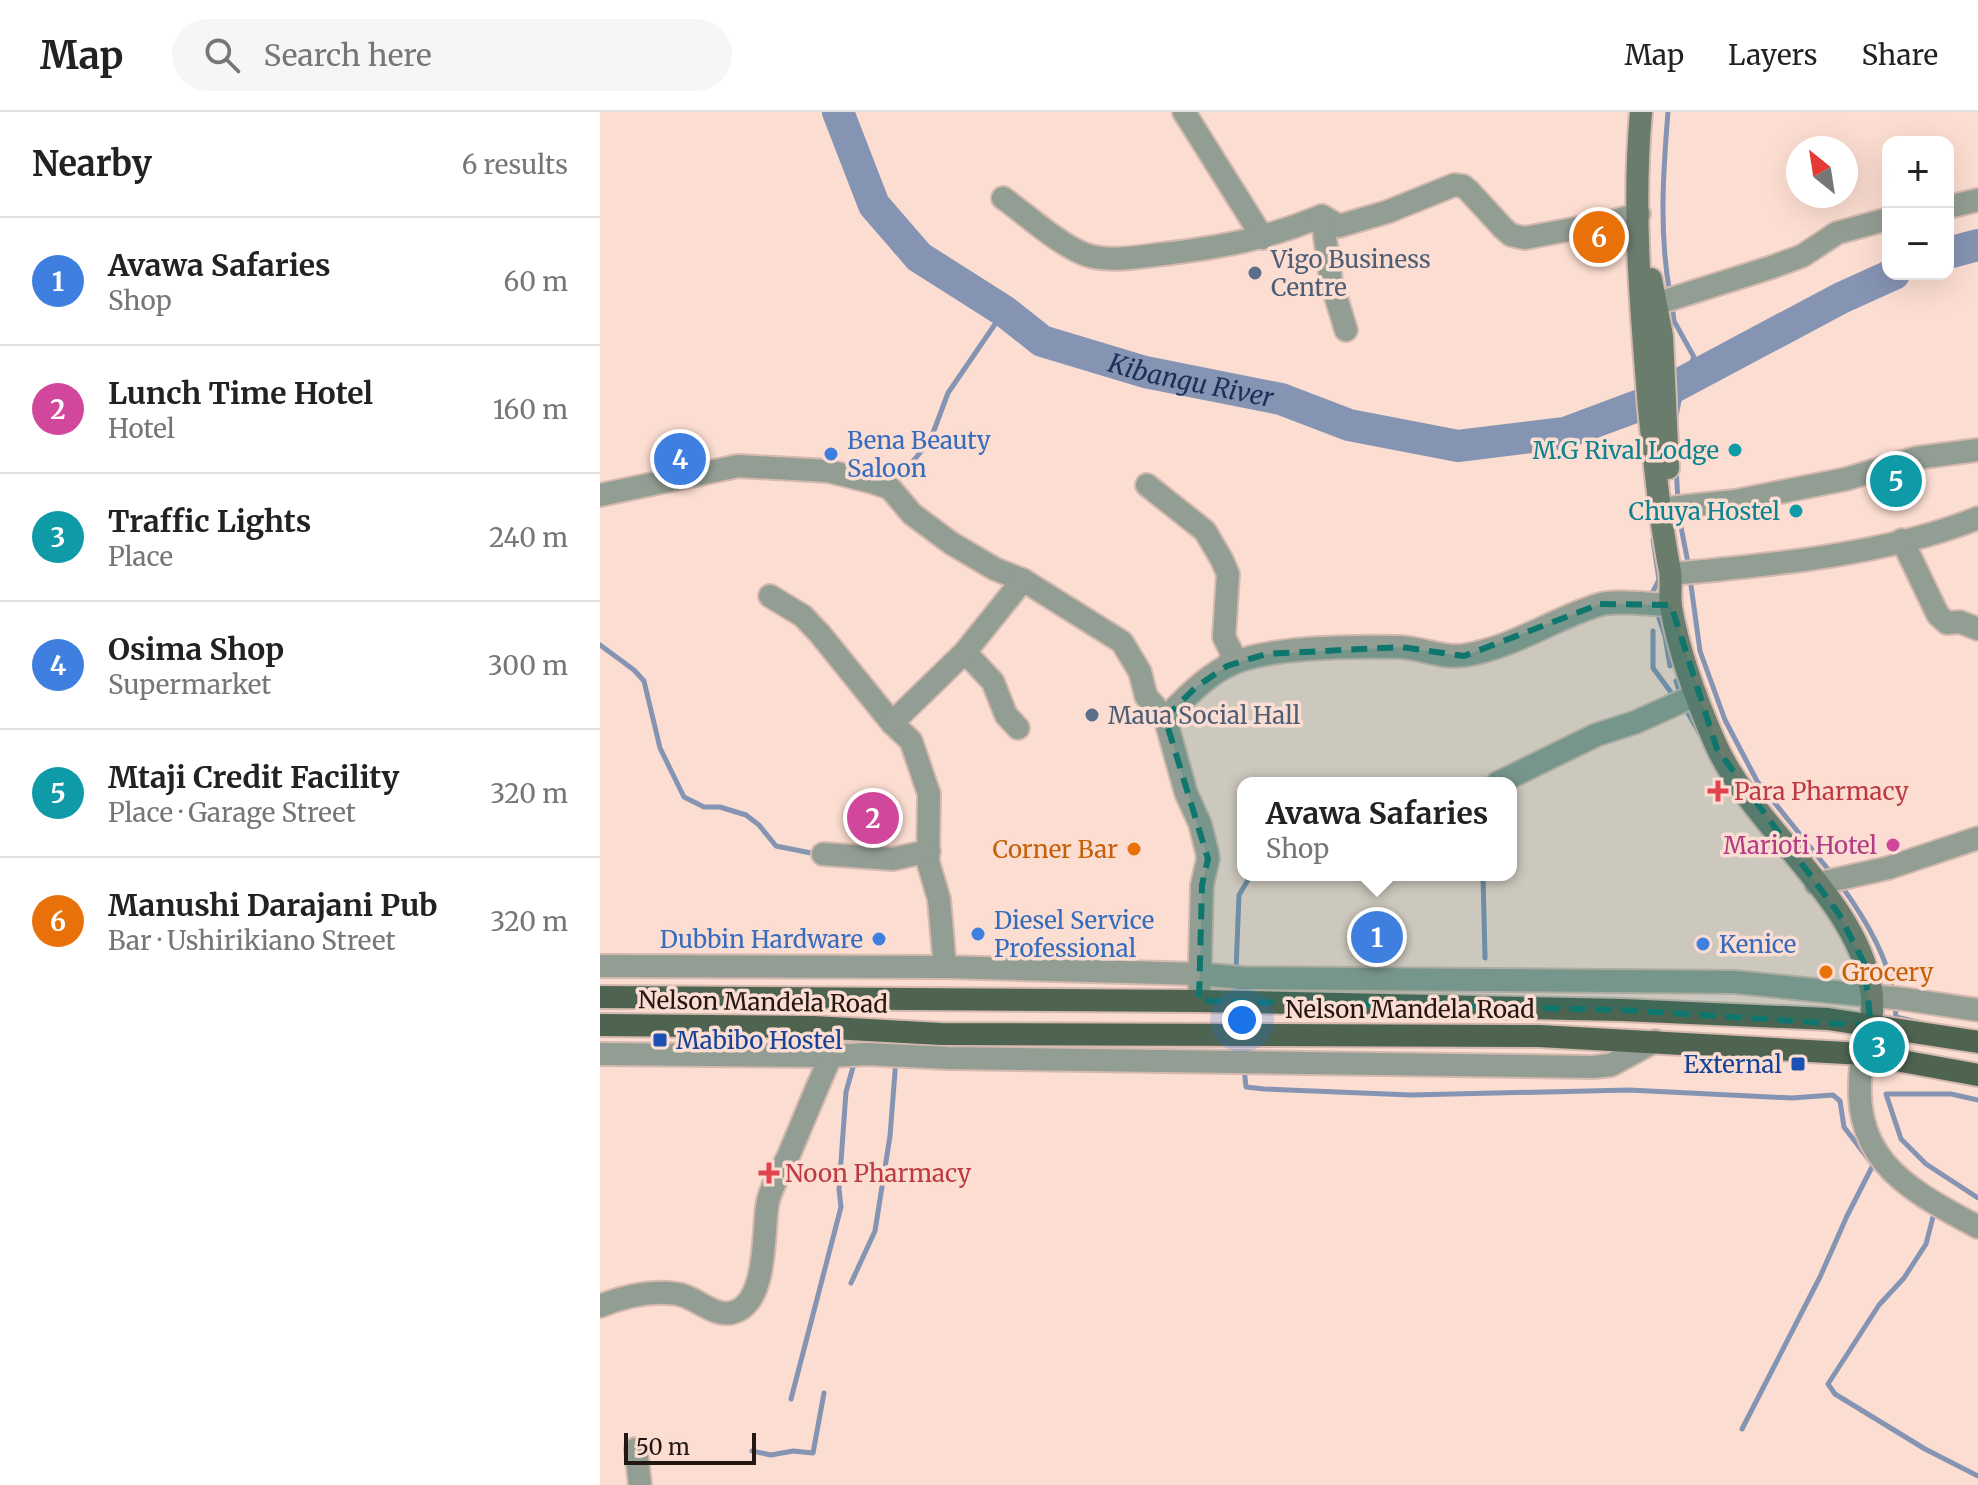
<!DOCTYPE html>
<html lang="en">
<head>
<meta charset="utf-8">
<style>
	body { margin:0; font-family:Merriweather,serif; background:#f6f6f6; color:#222 }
	.controls { position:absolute; right:24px; top:24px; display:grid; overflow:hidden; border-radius:16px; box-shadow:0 8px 32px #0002 }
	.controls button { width:72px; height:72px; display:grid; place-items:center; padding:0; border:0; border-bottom:2px solid #e0e0e0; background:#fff; color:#222; font:40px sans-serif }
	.compass { position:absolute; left:1186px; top:24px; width:72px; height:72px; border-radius:50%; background:#fff; box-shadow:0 8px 32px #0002; rotate:330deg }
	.scale { position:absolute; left:24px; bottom:20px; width:132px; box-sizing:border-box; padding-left:8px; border:4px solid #241712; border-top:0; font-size:22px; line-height:28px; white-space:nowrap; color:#241712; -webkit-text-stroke:6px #fcddd1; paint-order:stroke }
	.you { position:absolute; left:642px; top:908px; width:28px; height:28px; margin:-20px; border:6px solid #fff; border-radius:50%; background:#1a73e8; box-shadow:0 0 0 12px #1a73e833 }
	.badge { display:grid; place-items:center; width:52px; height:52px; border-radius:50%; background:#b45309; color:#fff; font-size:26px; font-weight:700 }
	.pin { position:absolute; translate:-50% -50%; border:4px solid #fff; box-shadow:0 2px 8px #0006 }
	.popup { position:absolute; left:637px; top:665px; width:280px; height:104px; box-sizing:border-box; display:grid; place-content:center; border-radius:16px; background:#fff; filter:drop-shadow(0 2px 6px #0005); font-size:26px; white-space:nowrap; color:#767676 }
	.popup b { font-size:30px; color:#222 }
	.popup::after { content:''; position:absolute; left:50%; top:100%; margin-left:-16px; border:16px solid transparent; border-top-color:#fff }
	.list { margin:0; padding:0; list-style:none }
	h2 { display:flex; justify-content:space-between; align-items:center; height:104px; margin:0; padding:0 32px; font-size:34px }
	h2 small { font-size:26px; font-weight:400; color:#767676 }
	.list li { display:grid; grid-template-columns:52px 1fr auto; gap:24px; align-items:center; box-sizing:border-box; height:128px; padding:0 32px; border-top:2px solid #e0e0e0 }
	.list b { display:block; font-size:30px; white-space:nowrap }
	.list p { margin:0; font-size:26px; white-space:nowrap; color:#767676 }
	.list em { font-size:26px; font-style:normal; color:#767676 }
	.icon { flex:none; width:44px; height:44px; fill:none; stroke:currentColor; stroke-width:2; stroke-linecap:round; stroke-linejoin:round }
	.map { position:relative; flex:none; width:1378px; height:1373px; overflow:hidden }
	header { display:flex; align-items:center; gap:48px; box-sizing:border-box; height:112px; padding:0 40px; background:#fff; border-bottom:2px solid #e0e0e0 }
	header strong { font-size:38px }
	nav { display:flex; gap:44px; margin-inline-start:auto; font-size:28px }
	.search { width:560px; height:72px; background:#f6f6f6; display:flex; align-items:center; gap:20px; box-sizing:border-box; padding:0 28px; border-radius:44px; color:#767676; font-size:30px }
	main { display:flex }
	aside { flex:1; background:#fff }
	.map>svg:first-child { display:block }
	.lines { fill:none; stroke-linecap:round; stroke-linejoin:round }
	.stream { stroke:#8594b3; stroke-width:5 }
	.river { stroke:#8594b3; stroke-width:32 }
	.minor-casing { stroke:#d5b9af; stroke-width:26 }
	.tertiary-casing { stroke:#d5b9af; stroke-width:26 }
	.secondary-casing { stroke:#d5b9af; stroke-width:26 }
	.primary-casing { stroke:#d5b9af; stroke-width:26 }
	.minor { stroke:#929e93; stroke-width:22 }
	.tertiary { stroke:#929e93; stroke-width:22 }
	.secondary { stroke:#6a7c6c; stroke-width:22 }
	.primary { stroke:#4e6451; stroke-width:22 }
	.marked { fill:#0f766e; fill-opacity:0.2; stroke:#0f766e; stroke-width:6; stroke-dasharray:16 10; stroke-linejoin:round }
	.service-dot { fill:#5c6f8a; stroke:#fcddd1; stroke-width:3 }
	.culture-dot { fill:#0f9aa8; stroke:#fcddd1; stroke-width:3 }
	.shop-dot { fill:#3f7fe0; stroke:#fcddd1; stroke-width:3 }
	.health-dot { fill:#e0444e; stroke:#fcddd1; stroke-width:3 }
	.hotel-dot { fill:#d1479c; stroke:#fcddd1; stroke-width:3 }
	.food-dot { fill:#e8710a; stroke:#fcddd1; stroke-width:3 }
	.transit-dot { fill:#1a4fb4; stroke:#fcddd1; stroke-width:3 }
	.labels { text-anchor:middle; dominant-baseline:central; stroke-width:7; stroke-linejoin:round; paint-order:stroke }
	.service-label { font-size:24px; fill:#4e5e75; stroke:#fcddd1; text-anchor:start }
	.shop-label { font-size:24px; fill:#366cbe; stroke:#fcddd1; text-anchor:start }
	.culture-label { font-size:24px; fill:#0d838f; stroke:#fcddd1; text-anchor:end }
	.health-label { font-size:24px; fill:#be3a42; stroke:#fcddd1; text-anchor:start }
	.hotel-label { font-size:24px; fill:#b23c85; stroke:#fcddd1; text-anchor:end }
	.food-label { font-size:24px; fill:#c56008; stroke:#fcddd1; text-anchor:end }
	.street-label { font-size:24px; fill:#241712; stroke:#fcddd1 }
	.transit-label { font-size:24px; fill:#164399; stroke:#fcddd1; text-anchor:start }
	.water-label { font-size:26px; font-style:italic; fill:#1c2f59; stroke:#fcddd1 }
</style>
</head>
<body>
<header>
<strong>Map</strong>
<div class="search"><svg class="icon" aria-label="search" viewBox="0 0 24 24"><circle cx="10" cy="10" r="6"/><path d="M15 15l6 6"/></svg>Search here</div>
<nav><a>Map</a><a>Layers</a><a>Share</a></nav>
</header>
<main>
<aside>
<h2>Nearby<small>6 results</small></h2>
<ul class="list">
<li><span class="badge" style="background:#3f7fe0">1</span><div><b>Avawa Safaries</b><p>Shop</p></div><em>60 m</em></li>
<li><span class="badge" style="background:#d1479c">2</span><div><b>Lunch Time Hotel</b><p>Hotel</p></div><em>160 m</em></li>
<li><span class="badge" style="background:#0f9aa8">3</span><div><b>Traffic Lights</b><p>Place</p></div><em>240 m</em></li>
<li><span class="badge" style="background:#3f7fe0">4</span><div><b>Osima Shop</b><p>Supermarket</p></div><em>300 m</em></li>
<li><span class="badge" style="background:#0f9aa8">5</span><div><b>Mtaji Credit Facility</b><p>Place · Garage Street</p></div><em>320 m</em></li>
<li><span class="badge" style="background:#e8710a">6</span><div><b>Manushi Darajani Pub</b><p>Bar · Ushirikiano Street</p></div><em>320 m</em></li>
</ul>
</aside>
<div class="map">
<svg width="1378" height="1373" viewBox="0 0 1378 1373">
	<rect width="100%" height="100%" fill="#fcddd1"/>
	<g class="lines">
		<g class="stream">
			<path d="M1068 0C1063 61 1059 122 1070 182"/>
			<polyline points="1072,192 1074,209 1094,245 1083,269 1075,309"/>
			<polyline points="1076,355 1078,389"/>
			<polyline points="293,373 324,336 333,321 348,281 404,199"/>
			<polyline points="1081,415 1089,456"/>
			<polyline points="1090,466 1100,539 1125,608 1157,669 1231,761"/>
			<polyline points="1049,487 1059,468 1053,428"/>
			<polyline points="1058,503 1065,524 1070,554"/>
			<polyline points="1053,519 1053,556 1073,583 1073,588"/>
			<polyline points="0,533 34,558 44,569 60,636 84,685 104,695 120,695 146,703 159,713 176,734 216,742"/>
			<polyline points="1076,569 1080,582"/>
			<polyline points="1085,596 1100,622"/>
			<polyline points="883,763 885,846"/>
			<path d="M1240 772C1262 802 1287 842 1293 880"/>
			<polyline points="636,859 639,783 651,763"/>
			<polyline points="1295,894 1296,905 1322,911"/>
			<polyline points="644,956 646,975 664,977 811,983 1029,978 1192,986 1233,983 1240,989 1244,1015 1273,1053 1247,1104 1220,1165 1142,1317"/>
			<polyline points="1378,988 1351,982 1286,982 1301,1027 1326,1052 1378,1086"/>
			<polyline points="1334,1101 1326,1132 1304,1166 1279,1193 1228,1272 1235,1282 1325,1337 1378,1364"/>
			<polyline points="251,1171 275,1119 290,1024 296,947"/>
			<polyline points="191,1287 241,1095 239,1077 246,980 255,948"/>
			<polyline points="152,1339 171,1343 193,1339 213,1341 224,1281"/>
		</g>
		<g class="river">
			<path id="s1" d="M238 0 274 93 319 145 404 199 442 229 545 260 681 287 749 313 858 334 965 321 1040 293 1241 186 1294 162"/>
			<polyline points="1348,141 1378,133"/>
		</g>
		<g class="minor-casing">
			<g id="minor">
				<polyline points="584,0 663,126"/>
				<path d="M403 86C427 103 457 131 484 142 508 151 537 145 563 142 624 135 665 127 722 104L739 114 787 100 854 73 863 74 869 79 903 116 911 123 925 126 1010 110 1039 102"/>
				<polyline points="1348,95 1378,88"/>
				<polyline points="722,104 731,169 746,218"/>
				<polyline points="1055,192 1172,155 1202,144 1237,121 1288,107"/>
				<polyline points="547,373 605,419 622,448 628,462 624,525 633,543 627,554"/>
				<polyline points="0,383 138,354 228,359 272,370 290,376 312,402 351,431 395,457 423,468 522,530 540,560 546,584 565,606 586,681 600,712 607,740 608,747 602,773 599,889"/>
				<polyline points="1069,396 1135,389 1246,367 1316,346 1378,338"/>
				<polyline points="1302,428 1338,503 1347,511 1360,510 1378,517"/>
				<path d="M1071 462C1169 453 1286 443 1378 406"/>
				<polyline points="170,484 203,504 220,522 292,611 311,629 329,682 328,750 339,787 345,855"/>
				<polyline points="365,540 393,570 406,603 418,616"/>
				<path d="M565 606C583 588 602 568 625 555 662 534 757 534 800 535 823 536 843 547 866 543 914 535 953 507 998 493 1016 487 1051 493 1071 493"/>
				<polyline points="292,611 365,540 423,468"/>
				<polyline points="898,671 996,623 1036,610 1096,583"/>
				<polyline points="223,742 293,747 329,739"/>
				<polyline points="1216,772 1288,756 1378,726"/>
				<polyline points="0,854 345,855 599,862 643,866 1135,870 1304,887 1378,898"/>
				<polyline points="0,942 231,944 267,942 349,946 993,955 1011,953 1055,929"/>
				<path d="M0 1194C25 1184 51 1178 77 1182 96 1184 114 1207 134 1200 167 1190 163 1123 167 1095 169 1078 180 1061 188 1045 202 1012 216 977 231 944"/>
				<polyline points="36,1337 40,1373"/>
			</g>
		</g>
		<g class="tertiary-casing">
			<path id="tertiary" d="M1263 942C1246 1042 1298 1073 1378 1115"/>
		</g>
		<g class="secondary-casing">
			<g id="secondary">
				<path d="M1041 0C1032 99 1041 198 1049 296 1055 353 1059 403 1070 459 1072 471 1069 483 1071 495 1079 542 1097 590 1116 633 1153 716 1256 784 1271 877 1275 899 1269 921 1263 942"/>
				<polyline points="1051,167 1062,224 1068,356"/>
			</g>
		</g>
		<g class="primary-casing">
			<g id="primary">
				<polyline points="0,885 599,889 1022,898 1228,907 1378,930"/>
				<polyline points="0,913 213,915 341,922 939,924 1263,942 1378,963"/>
			</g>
		</g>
		<use href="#minor" class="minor"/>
		<use href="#tertiary" class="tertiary"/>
		<use href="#secondary" class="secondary"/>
		<use href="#primary" class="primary"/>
	</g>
	<path class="marked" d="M1000 492 1071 493 1117 637 1239 802 1264 851 1271 914 1022 898 599 889 602 773 608 747 565 606 596 575 627 554 666 542 801 535 864 544Z"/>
	<g class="service-dot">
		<circle cx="655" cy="161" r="8"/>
		<circle cx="492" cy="603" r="8"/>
	</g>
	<g class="culture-dot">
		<circle cx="1135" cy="338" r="8"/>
		<circle cx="1196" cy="399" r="8"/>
	</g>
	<g class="shop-dot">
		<circle cx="231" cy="342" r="8"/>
		<circle cx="378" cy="822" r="8"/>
		<circle cx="279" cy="827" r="8"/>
		<circle cx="1103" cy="832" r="8"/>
	</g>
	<g class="health-dot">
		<path d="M1114 667h8v8h8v8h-8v8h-8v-8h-8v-8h8z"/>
		<path d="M165 1049h8v8h8v8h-8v8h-8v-8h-8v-8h8z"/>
	</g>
	<circle class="hotel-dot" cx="1293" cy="733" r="8"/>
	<g class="food-dot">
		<circle cx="534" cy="737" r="8"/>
		<circle cx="1226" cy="860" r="8"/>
	</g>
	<g class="transit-dot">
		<rect x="52" y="920" width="16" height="16" rx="4"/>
		<rect x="1190" y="944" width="16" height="16" rx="4"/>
	</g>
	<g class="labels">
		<g class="service-label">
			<text x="671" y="147">Vigo Business<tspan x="671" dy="28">Centre</tspan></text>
			<text x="508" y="603">Maua Social Hall</text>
		</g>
		<g class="shop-label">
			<text x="247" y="328">Bena Beauty<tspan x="247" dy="28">Saloon</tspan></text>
			<text x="394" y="808">Diesel Service<tspan x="394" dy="28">Professional</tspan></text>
			<text x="263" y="827" text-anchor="end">Dubbin Hardware</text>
			<text x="1119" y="832">Kenice</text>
		</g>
		<g class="culture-label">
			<text x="1119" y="338">M.G Rival Lodge</text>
			<text x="1180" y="399">Chuya Hostel</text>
		</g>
		<g class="health-label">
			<text x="1134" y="679">Para Pharmacy</text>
			<text x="185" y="1061">Noon Pharmacy</text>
		</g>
		<g class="hotel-label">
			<text x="1277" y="733">Marioti Hotel</text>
		</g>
		<g class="food-label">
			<text x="518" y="737">Corner Bar</text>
			<text x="1242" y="860" text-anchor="start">Grocery</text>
		</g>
		<g class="street-label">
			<text transform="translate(163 890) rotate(1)">Nelson Mandela Road</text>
			<text x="810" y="897">Nelson Mandela Road</text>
		</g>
		<g class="transit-label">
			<text x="76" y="928">Mabibo Hostel</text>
			<text x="1182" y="952" text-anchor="end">External</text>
		</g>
		<g class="water-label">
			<text stroke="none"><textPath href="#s1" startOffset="472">Kibangu River</textPath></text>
		</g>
	</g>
</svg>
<div class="controls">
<button>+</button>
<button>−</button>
</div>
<svg class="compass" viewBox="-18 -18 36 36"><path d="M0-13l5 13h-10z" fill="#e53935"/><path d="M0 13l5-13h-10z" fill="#767676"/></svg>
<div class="scale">50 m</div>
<div class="you"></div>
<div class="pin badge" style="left:777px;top:825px;background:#3f7fe0">1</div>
<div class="popup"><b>Avawa Safaries</b>Shop</div>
<div class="pin badge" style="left:273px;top:706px;background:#d1479c">2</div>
<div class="pin badge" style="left:1279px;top:935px;background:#0f9aa8">3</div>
<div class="pin badge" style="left:80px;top:347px;background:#3f7fe0">4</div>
<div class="pin badge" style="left:1296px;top:369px;background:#0f9aa8">5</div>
<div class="pin badge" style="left:999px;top:125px;background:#e8710a">6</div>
</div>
</main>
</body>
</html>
